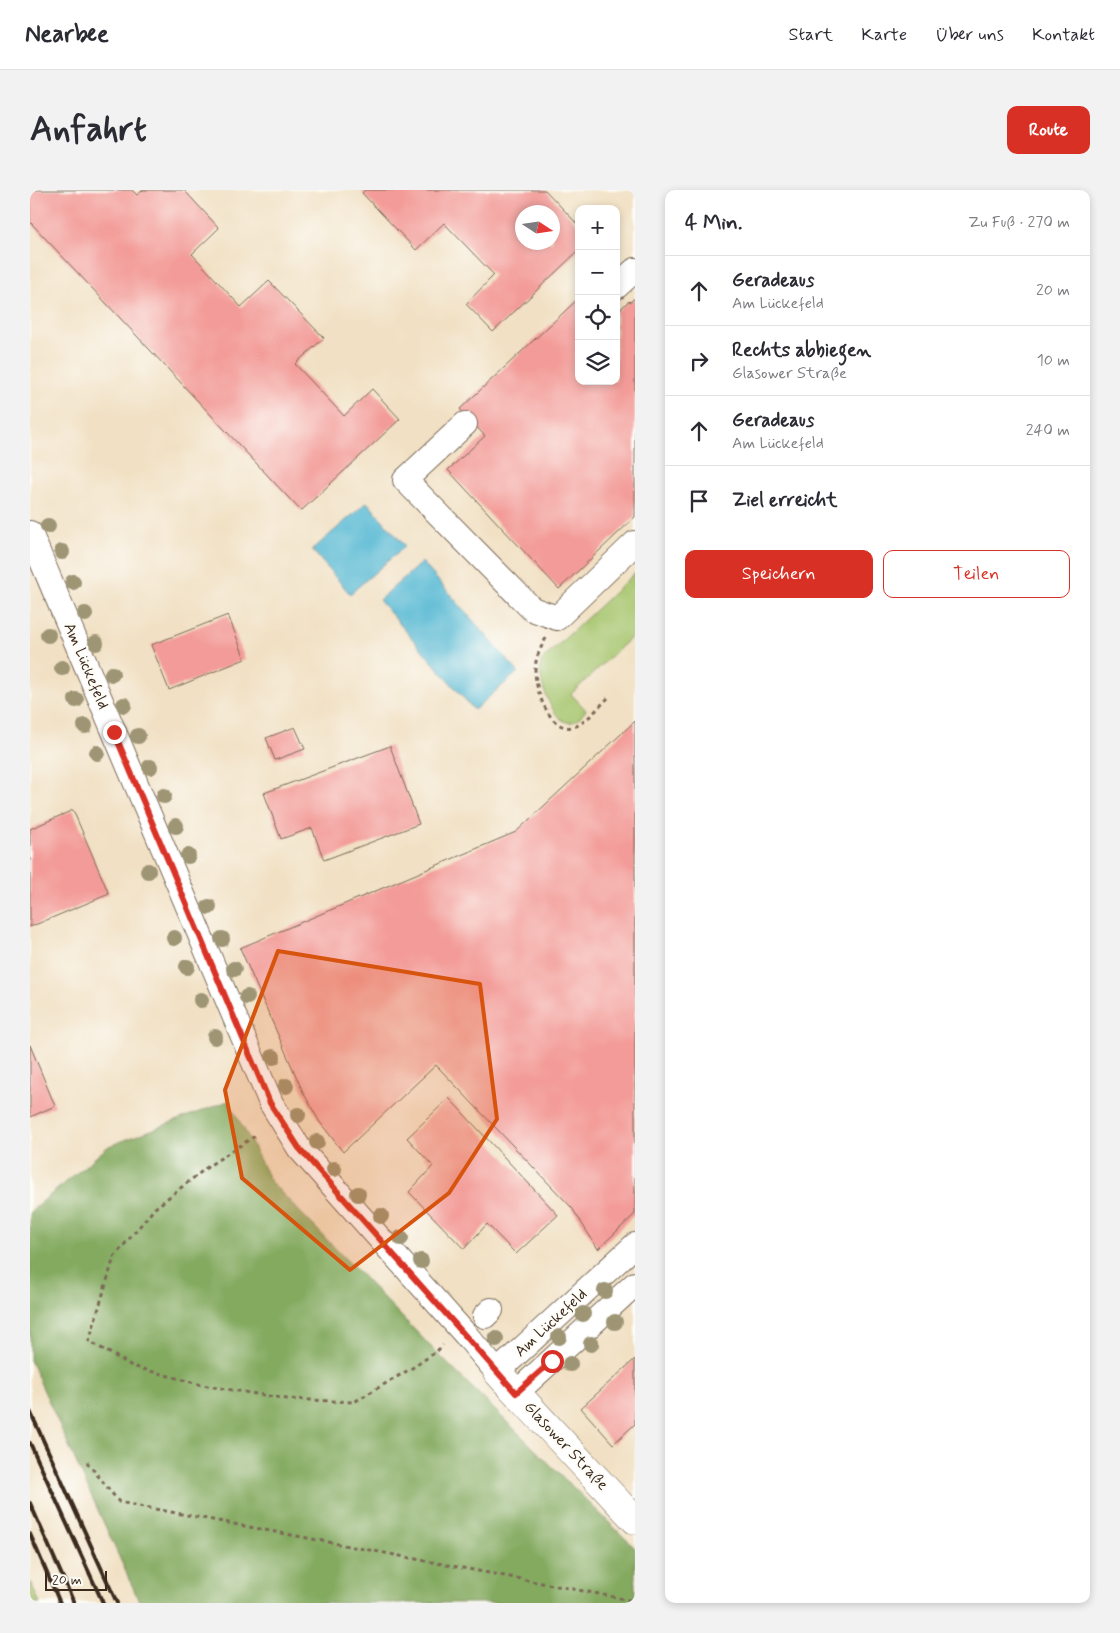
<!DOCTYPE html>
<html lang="de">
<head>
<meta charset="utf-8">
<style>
	body { margin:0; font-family:Mynerve,sans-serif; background:#f2f2f3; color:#2b2b33 }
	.controls { position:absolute; right:15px; top:15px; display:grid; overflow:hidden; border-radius:10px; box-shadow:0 2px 8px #0003 }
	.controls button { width:45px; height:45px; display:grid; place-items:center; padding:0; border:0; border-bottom:1px solid #e1e1e2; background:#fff; color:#2b2b33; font:25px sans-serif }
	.compass { position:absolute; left:485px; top:15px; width:45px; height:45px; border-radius:50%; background:#fff; box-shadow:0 2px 8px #0003; rotate:102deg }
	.scale { position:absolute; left:15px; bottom:12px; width:62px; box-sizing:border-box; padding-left:5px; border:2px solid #3b2a1e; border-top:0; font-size:14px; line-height:18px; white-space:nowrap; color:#3b2a1e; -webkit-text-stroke:4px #fdfcf7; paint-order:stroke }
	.stop { position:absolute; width:15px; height:15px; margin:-11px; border:4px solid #d93025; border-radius:50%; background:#fff }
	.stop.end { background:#d93025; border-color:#fff; box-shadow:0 1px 5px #0008 }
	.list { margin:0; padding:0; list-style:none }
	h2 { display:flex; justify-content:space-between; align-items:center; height:65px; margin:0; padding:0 20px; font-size:21px }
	h2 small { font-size:16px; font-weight:400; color:#7c7c81 }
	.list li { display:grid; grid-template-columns:32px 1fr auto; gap:15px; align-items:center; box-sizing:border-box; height:70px; padding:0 20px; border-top:1px solid #e1e1e2 }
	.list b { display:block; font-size:19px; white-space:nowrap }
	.list p { margin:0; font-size:16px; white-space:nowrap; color:#7c7c81 }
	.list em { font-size:16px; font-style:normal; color:#7c7c81 }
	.actions { display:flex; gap:10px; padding:15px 20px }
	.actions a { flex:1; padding:11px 0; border:1px solid #d93025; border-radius:10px; text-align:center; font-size:18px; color:#d93025 }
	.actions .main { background:#d93025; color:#fff }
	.icon { flex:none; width:28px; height:28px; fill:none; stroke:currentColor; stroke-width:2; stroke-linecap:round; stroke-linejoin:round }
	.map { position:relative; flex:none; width:605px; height:1413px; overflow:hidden; border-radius:10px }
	header { display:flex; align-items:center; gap:30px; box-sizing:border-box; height:70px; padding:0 25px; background:#fff; border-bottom:1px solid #e1e1e2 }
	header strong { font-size:24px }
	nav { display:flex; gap:28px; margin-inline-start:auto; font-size:18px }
	.intro { display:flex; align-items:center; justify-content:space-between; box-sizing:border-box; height:120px; padding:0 30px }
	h1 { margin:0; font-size:35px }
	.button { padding:12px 22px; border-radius:10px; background:#d93025; color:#fff; font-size:18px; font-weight:700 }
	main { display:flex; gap:30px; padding:0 30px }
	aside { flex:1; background:#fff; border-radius:10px; box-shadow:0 2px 8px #0003 }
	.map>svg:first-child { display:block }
	.green { fill:#a6c56d; stroke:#707846 }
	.forest { fill:#84aa60; stroke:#606a3f }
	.water { fill:#55b8d3; stroke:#487178 }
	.building { fill:#f39b98; fill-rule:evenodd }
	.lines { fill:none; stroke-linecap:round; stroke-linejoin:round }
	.minor-casing { stroke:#7b6a58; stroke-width:26 }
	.major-casing { stroke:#7b6a58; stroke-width:29 }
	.path { stroke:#7b6a58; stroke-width:3; stroke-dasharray:4 4; stroke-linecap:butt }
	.minor { stroke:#fff; stroke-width:24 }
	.major { stroke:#fff; stroke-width:28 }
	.rail { stroke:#3b2a1e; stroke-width:4 }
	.tree { fill:#9e9575 }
	.route { stroke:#d93025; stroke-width:6 }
	.marked { fill:#d7540e; fill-opacity:0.2; stroke:#d7540e; stroke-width:4; stroke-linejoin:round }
	.labels { text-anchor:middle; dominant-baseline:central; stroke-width:4.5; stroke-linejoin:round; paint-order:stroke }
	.street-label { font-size:16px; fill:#3b2a1e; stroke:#fdfcf7 }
</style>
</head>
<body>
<header>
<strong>Nearbee</strong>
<nav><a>Start</a><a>Karte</a><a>Über uns</a><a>Kontakt</a></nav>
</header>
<div class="intro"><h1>Anfahrt</h1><a class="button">Route</a></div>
<main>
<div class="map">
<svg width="605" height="1413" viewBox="0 0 605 1413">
	<rect width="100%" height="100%" fill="#fdfcf7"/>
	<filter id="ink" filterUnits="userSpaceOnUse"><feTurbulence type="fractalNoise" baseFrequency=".02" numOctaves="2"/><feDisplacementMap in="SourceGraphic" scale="10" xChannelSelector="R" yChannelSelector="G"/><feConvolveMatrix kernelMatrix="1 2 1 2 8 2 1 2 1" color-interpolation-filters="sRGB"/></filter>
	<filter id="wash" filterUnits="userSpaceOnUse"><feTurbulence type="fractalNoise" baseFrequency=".0096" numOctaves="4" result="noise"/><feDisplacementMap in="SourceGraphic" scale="20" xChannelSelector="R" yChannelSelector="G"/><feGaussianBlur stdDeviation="1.12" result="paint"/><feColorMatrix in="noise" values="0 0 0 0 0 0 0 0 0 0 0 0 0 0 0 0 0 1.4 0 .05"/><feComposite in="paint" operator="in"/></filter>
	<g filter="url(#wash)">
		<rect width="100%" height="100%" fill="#f1e0c3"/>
		<g class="green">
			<path d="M605 383V444L541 504 556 520C553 524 549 529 545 531 527 541 512 499 511 487 510 482 511 476 511 471Z"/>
			<polygon points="0,1392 10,1413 0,1413"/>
		</g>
		<polygon class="forest" points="198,911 219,948 240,991 406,1162 605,1358 605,1413 110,1413 0,1170 0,1022 79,956"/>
		<g class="water">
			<polygon points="337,312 375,356 320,404 282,360"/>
			<polygon points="392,372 488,482 444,520 349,410"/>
		</g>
		<g id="blocks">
			<g class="building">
				<polygon points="0,0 102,0 107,5 113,0 154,0 189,38 162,64 211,117 239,91 294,148 265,174 314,226 342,199 370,229 271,321 0,32"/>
				<path d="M335 0H515L549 36V60L463 142 436 114 464 85 414 33 386 60 332 3ZM492 22H522V52H492Z"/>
				<polygon points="549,108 549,191 586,191 586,123 599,111 600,112 605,108 605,327 529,399 418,280 455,246 430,219"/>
				<polygon points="198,425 215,469 139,500 121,455"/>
				<polygon points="605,531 605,1024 568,1059 542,1018 406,875 313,962 289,931 273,902 210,758 486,642"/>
				<polygon points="265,537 275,559 245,570 236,548"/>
				<polygon points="360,556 389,634 294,670 282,638 251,649 234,603"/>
				<polygon points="43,620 79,704 0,737 0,639"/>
				<polygon points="0,855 25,916 0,927"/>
				<polygon points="419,908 528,1025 486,1064 457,1034 434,1059 379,1002 403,976 377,948"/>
				<polygon points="605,1169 605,1234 583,1254 551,1218"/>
			</g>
		</g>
	</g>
	<g filter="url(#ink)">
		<use href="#blocks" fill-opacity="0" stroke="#7b6a58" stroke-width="1"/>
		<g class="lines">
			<g class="minor-casing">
				<g id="minor">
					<polyline points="586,97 605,80"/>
					<polyline points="435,234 375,290 502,419 527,428 605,353"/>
					<polyline points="0,343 241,913 269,958 436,1145 467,1182 605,1055"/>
					<polyline points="455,1126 461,1120"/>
					<polyline points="486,1203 605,1094"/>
				</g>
			</g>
			<g class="major-casing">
				<polyline id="major" points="467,1182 605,1330"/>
			</g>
			<g class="path">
				<path d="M516 448C510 459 505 469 505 481 505 499 520 546 546 536 554 534 571 515 578 508"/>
				<polyline points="225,946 180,975 125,1018 84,1067 59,1151 102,1176 172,1195 257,1209 324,1212 382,1178 406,1162 413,1155"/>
				<polyline points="57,1272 89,1312 605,1411"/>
			</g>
			<use href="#minor" class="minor"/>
			<use href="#major" class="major"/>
			<g class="rail">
				<polyline points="0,1221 87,1413"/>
				<polyline points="0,1253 73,1413"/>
				<polyline points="0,1313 44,1413"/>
				<polyline points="0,1344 30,1413"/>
			</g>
		</g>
		<g class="tree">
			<circle cx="18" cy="336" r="8"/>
			<circle cx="32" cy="362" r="8"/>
			<circle cx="43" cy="392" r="8"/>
			<circle cx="55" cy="424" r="8"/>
			<circle cx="18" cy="445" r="8"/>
			<circle cx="66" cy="453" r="8"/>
			<circle cx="32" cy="478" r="8"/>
			<circle cx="82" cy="484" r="8"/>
			<circle cx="46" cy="510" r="8"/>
			<circle cx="94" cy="515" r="8"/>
			<circle cx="55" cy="536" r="8"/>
			<circle cx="108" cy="546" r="8"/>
			<circle cx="67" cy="563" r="8"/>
			<circle cx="120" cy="577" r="8"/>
			<circle cx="134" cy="606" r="8"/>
			<circle cx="146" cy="636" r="8"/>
			<circle cx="158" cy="666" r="8"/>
			<circle cx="118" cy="681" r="8"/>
			<circle cx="179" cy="717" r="8"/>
			<circle cx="144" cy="748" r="8"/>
			<circle cx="192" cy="749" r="8"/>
			<circle cx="157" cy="777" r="8"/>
			<circle cx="204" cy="779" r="8"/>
			<circle cx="217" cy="807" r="8"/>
			<circle cx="171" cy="810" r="8"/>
			<circle cx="185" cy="847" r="8"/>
			<circle cx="243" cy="867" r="8"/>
			<circle cx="256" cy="896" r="8"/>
			<circle cx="268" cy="925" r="8"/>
			<circle cx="287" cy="952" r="8"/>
			<circle cx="304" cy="979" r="8"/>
			<circle cx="328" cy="1004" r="8"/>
			<circle cx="351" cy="1026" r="8"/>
			<circle cx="371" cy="1048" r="8"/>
			<circle cx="391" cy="1071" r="8"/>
			<circle cx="575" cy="1101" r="8"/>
			<circle cx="553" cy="1124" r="8"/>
			<circle cx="585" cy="1132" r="8"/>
			<circle cx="529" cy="1147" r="8"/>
			<circle cx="466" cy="1149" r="8"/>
			<circle cx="561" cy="1154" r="8"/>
			<circle cx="540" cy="1174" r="8"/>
		</g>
	</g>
	<g class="lines" filter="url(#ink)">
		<polyline class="route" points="84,542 240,913 269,958 486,1203 522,1171"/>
	</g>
	<path class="marked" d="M248 761 450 794 467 929 419 1003 320 1080 212 988 195 900Z"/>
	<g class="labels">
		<g class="street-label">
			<text transform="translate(56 476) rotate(67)">Am Lückefeld</text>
			<text transform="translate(521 1133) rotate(-43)">Am Lückefeld</text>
			<text transform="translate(536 1256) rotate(47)">Glasower Straße</text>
		</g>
	</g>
</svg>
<div class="controls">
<button>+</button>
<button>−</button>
<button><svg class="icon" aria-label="locate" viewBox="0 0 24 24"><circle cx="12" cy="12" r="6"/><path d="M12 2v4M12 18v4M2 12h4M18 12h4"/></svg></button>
<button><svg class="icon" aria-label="layers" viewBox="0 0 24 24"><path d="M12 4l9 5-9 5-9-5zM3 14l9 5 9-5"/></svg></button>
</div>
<svg class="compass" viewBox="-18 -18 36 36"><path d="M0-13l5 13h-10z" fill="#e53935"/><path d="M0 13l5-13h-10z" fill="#7c7c81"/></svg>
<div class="scale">20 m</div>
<div class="stop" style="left:522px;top:1171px"></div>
<div class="stop end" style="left:84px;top:542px"></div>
</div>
<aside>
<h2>4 Min.<small>Zu Fuß · 270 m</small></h2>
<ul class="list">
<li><svg class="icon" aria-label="ahead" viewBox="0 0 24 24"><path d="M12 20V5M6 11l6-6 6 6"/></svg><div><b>Geradeaus</b><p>Am Lückefeld</p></div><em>20 m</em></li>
<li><svg class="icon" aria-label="right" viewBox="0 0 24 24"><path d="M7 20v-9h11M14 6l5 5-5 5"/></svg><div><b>Rechts abbiegen</b><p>Glasower Straße</p></div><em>10 m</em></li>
<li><svg class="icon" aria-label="ahead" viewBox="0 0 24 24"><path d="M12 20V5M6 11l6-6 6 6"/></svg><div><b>Geradeaus</b><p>Am Lückefeld</p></div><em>240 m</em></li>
<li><svg class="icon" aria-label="arrive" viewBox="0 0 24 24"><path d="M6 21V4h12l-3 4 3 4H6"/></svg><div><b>Ziel erreicht</b></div></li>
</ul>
<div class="actions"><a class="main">Speichern</a><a>Teilen</a></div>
</aside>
</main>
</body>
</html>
